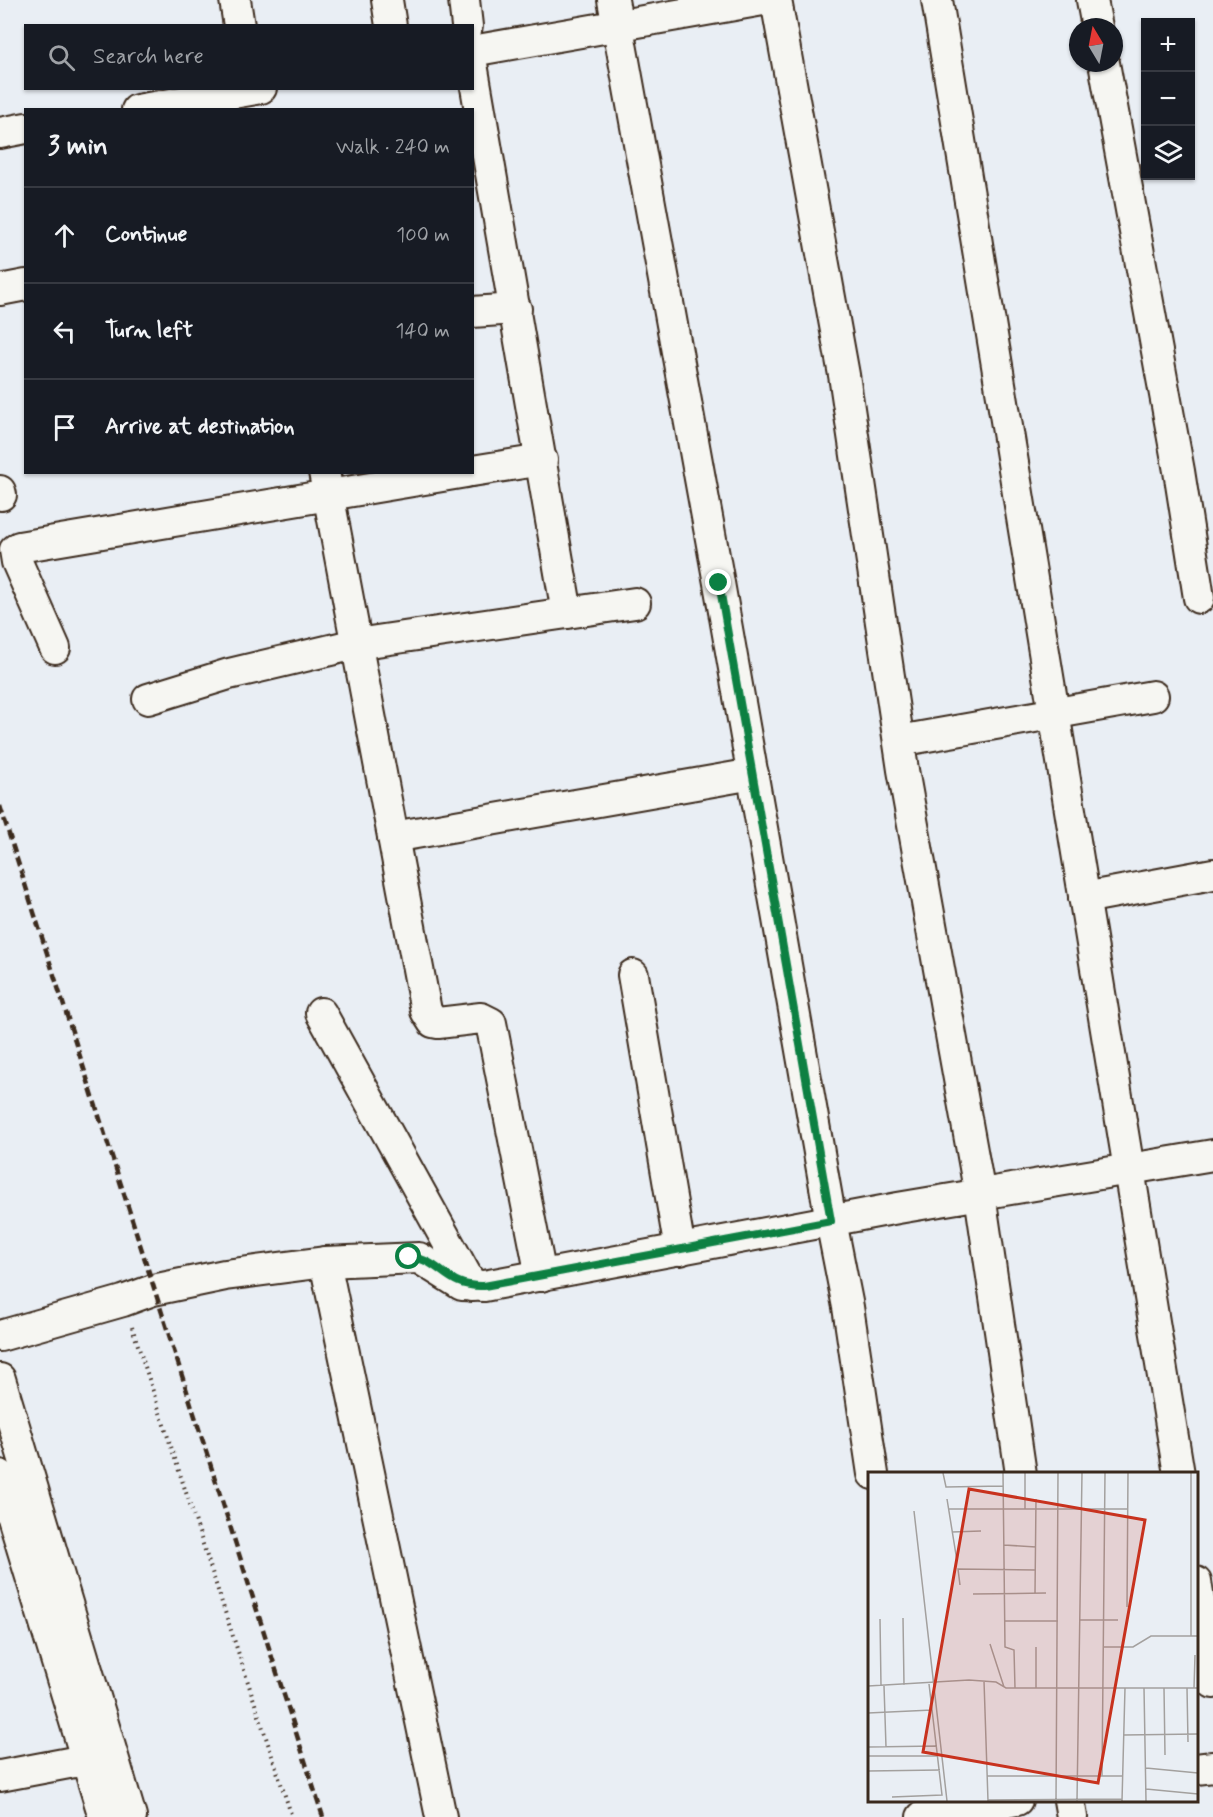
<!DOCTYPE html>
<html lang="en">
<head>
<meta charset="utf-8">
<style>
	body { margin:0; font-family:Mynerve,sans-serif; background:#20242c; color:#f1f3f6 }
	.controls { position:absolute; right:18px; top:18px; display:grid; overflow:hidden; border-radius:0px; box-shadow:0 2px 4px #0004 }
	.controls button { width:54px; height:54px; display:grid; place-items:center; padding:0; border:0; border-bottom:2px solid #363941; background:#171b24; color:#f1f3f6; font:30px sans-serif }
	.compass { position:absolute; left:1069px; top:18px; width:54px; height:54px; border-radius:50%; background:#171b24; box-shadow:0 2px 4px #0004; rotate:350deg }
	.stop { position:absolute; width:18px; height:18px; margin:-14px; border:4px solid #0b8043; border-radius:50%; background:#fff }
	.stop.end { background:#0b8043; border-color:#fff; box-shadow:0 2px 6px #0008 }
	.list { margin:0; padding:0; list-style:none }
	h2 { display:flex; justify-content:space-between; align-items:center; height:78px; margin:0; padding:0 24px; font-size:26px }
	h2 small { font-size:20px; font-weight:400; color:#9ea1a6 }
	.list li { display:grid; grid-template-columns:39px 1fr auto; gap:18px; align-items:center; box-sizing:border-box; height:96px; padding:0 24px; border-top:2px solid #363941 }
	.list b { display:block; font-size:22px; white-space:nowrap }
	.list em { font-size:20px; font-style:normal; color:#9ea1a6 }
	.icon { flex:none; width:33px; height:33px; fill:none; stroke:currentColor; stroke-width:2; stroke-linecap:round; stroke-linejoin:round }
	.map { position:relative; flex:none; width:1213px; height:1817px; overflow:hidden }
	.search { position:absolute; background:#171b24; box-shadow:0 2px 4px #0004; left:24px; top:24px; width:450px; height:66px; display:flex; align-items:center; gap:15px; box-sizing:border-box; padding:0 21px; border-radius:0px; color:#9ea1a6; font-size:22px }
	.panel { position:absolute; background:#171b24; box-shadow:0 2px 4px #0004; left:24px; top:108px; width:450px; height:366px; border-radius:0px }
	.map>svg:first-child { display:block }
	.lines { fill:none; stroke-linecap:round; stroke-linejoin:round }
	.minor-casing { stroke:#3b2a1e; stroke-width:34 }
	.path { stroke:#3b2a1e; stroke-width:4; stroke-dasharray:1.5 4.5; stroke-linecap:butt }
	.minor { stroke:#f6f6f2; stroke-width:30 }
	.rail { stroke:#3b2a1e; stroke-width:4.5; stroke-dasharray:9 4.5; stroke-linecap:butt }
	.route { stroke:#0b8043; stroke-width:8 }
	.inset-road { fill:none; stroke:#a3a09e; stroke-width:1.5 }
	.view { fill:#c8321e; fill-opacity:0.15; stroke:#c8321e; stroke-width:3 }
	.inset-edge { fill:none; stroke:#3b2a1e; stroke-width:3 }
</style>
</head>
<body>
<div class="map">
<svg width="1213" height="1817" viewBox="0 0 1213 1817">
	<rect width="100%" height="100%" fill="#e9eef4"/>
	<filter id="ink" filterUnits="userSpaceOnUse"><feTurbulence type="fractalNoise" baseFrequency=".0167" numOctaves="2"/><feDisplacementMap in="SourceGraphic" scale="12" xChannelSelector="R" yChannelSelector="G"/><feConvolveMatrix kernelMatrix="1 2 1 2 8 2 1 2 1" color-interpolation-filters="sRGB"/></filter>
	<g filter="url(#ink)">
		<g class="lines">
			<g class="minor-casing">
				<g id="minor">
					<polyline points="235,0 239,26"/>
					<polyline points="387,0 391,26"/>
					<polyline points="464,0 467,26"/>
					<polyline points="613,0 719,583 831,1221 848,1307 873,1474"/>
					<polyline points="776,0 844,375 903,770 980,1195 1021,1474"/>
					<polyline points="937,0 1179,1474"/>
					<polyline points="1092,0 1097,27"/>
					<polyline points="472,51 763,0"/>
					<polyline points="1104,63 1179,471 1199,598"/>
					<polyline points="472,64 567,613"/>
					<polyline points="137,110 261,88"/>
					<polyline points="0,133 26,128"/>
					<polyline points="0,290 26,285"/>
					<polyline points="472,312 516,309"/>
					<polyline points="472,471 542,460"/>
					<polyline points="324,472 426,1011 433,1022 438,1023 481,1018 491,1023 541,1276"/>
					<polyline points="0,491 1,495"/>
					<polyline points="55,648 17,562 15,550 19,547 466,472"/>
					<polyline points="148,699 229,674 356,644 635,603"/>
					<polyline points="899,741 1153,696"/>
					<polyline points="393,837 753,774"/>
					<polyline points="1084,898 1213,874"/>
					<polyline points="633,975 680,1250"/>
					<polyline points="321,1013 472,1286"/>
					<polyline points="325,1262 441,1817"/>
					<polyline points="0,1336 123,1301 153,1290 225,1275 325,1262 419,1258 462,1285 484,1286 898,1208 1213,1155"/>
					<polyline points="0,1379 131,1817"/>
					<polyline points="0,1475 104,1817"/>
					<polyline points="1196,1582 1213,1683"/>
					<polyline points="1196,1769 1213,1767"/>
					<polyline points="0,1776 106,1756"/>
					<polyline points="1069,1800 1072,1817"/>
					<polyline points="922,1817 1017,1800"/>
				</g>
			</g>
			<polyline class="path" points="132,1327 292,1817"/>
			<use href="#minor" class="minor"/>
			<polyline class="rail" points="0,806 323,1817"/>
		</g>
	</g>
	<g class="lines" filter="url(#ink)">
		<path class="route" d="M409 1257C442 1259 444 1288 484 1286L831 1221 719 583"/>
	</g>
	<g transform="translate(868 1472)">
		<rect width="330" height="330" fill="#e9eef4"/>
		<path class="inset-road" d="M75 1 78 15 135 14M135 1 137 175 146 178 147 216M323 1V164M79 27 89 89M80 37H259M157 37V1M46 39 79 329M84 60 113 59M136 73 168 75M92 113 90 97 168 98M167 121 168 27M105 122 178 121M259 135 260 1M35 146 36 213M12 147 13 214M212 148H250M137 149H190M122 172 136 215M235 175H265L283 164H330M116 209 120 329M0 214 101 208 128 210 138 216H330M16 214 18 275M168 216V175M276 216 278 329M296 216 297 283M319 216 320 270M326 216 327 183M0 241 64 238M256 263 330 262M0 275 69 274M0 284H70M278 296 330 301M0 299 72 298M119 304H254M234 304 237 1M278 317 330 322M24 325 74 323 61 212M120 328 254 327M188 329 190 1M209 329 214 1M254 329 257 216"/>
		<path class="view" d="M101 17 277 48 230 311 55 280Z"/>
		<rect width="330" height="330" class="inset-edge"/>
	</g>
</svg>
<div class="controls">
<button>+</button>
<button>−</button>
<button><svg class="icon" aria-label="layers" viewBox="0 0 24 24"><path d="M12 4l9 5-9 5-9-5zM3 14l9 5 9-5"/></svg></button>
</div>
<svg class="compass" viewBox="-18 -18 36 36"><path d="M0-13l5 13h-10z" fill="#e53935"/><path d="M0 13l5-13h-10z" fill="#9ea1a6"/></svg>
<div class="stop" style="left:409px;top:1257px"></div>
<div class="stop end" style="left:719px;top:583px"></div>
<div class="search"><svg class="icon" aria-label="search" viewBox="0 0 24 24"><circle cx="10" cy="10" r="6"/><path d="M15 15l6 6"/></svg>Search here</div>
<section class="panel">
<h2>3 min<small>Walk · 240 m</small></h2>
<ul class="list">
<li><svg class="icon" aria-label="ahead" viewBox="0 0 24 24"><path d="M12 20V5M6 11l6-6 6 6"/></svg><div><b>Continue</b></div><em>100 m</em></li>
<li><svg class="icon" aria-label="left" viewBox="0 0 24 24"><path d="M17 20v-9H6M10 6l-5 5 5 5"/></svg><div><b>Turn left</b></div><em>140 m</em></li>
<li><svg class="icon" aria-label="arrive" viewBox="0 0 24 24"><path d="M6 21V4h12l-3 4 3 4H6"/></svg><div><b>Arrive at destination</b></div></li>
</ul>
</section>
</div>
</body>
</html>
